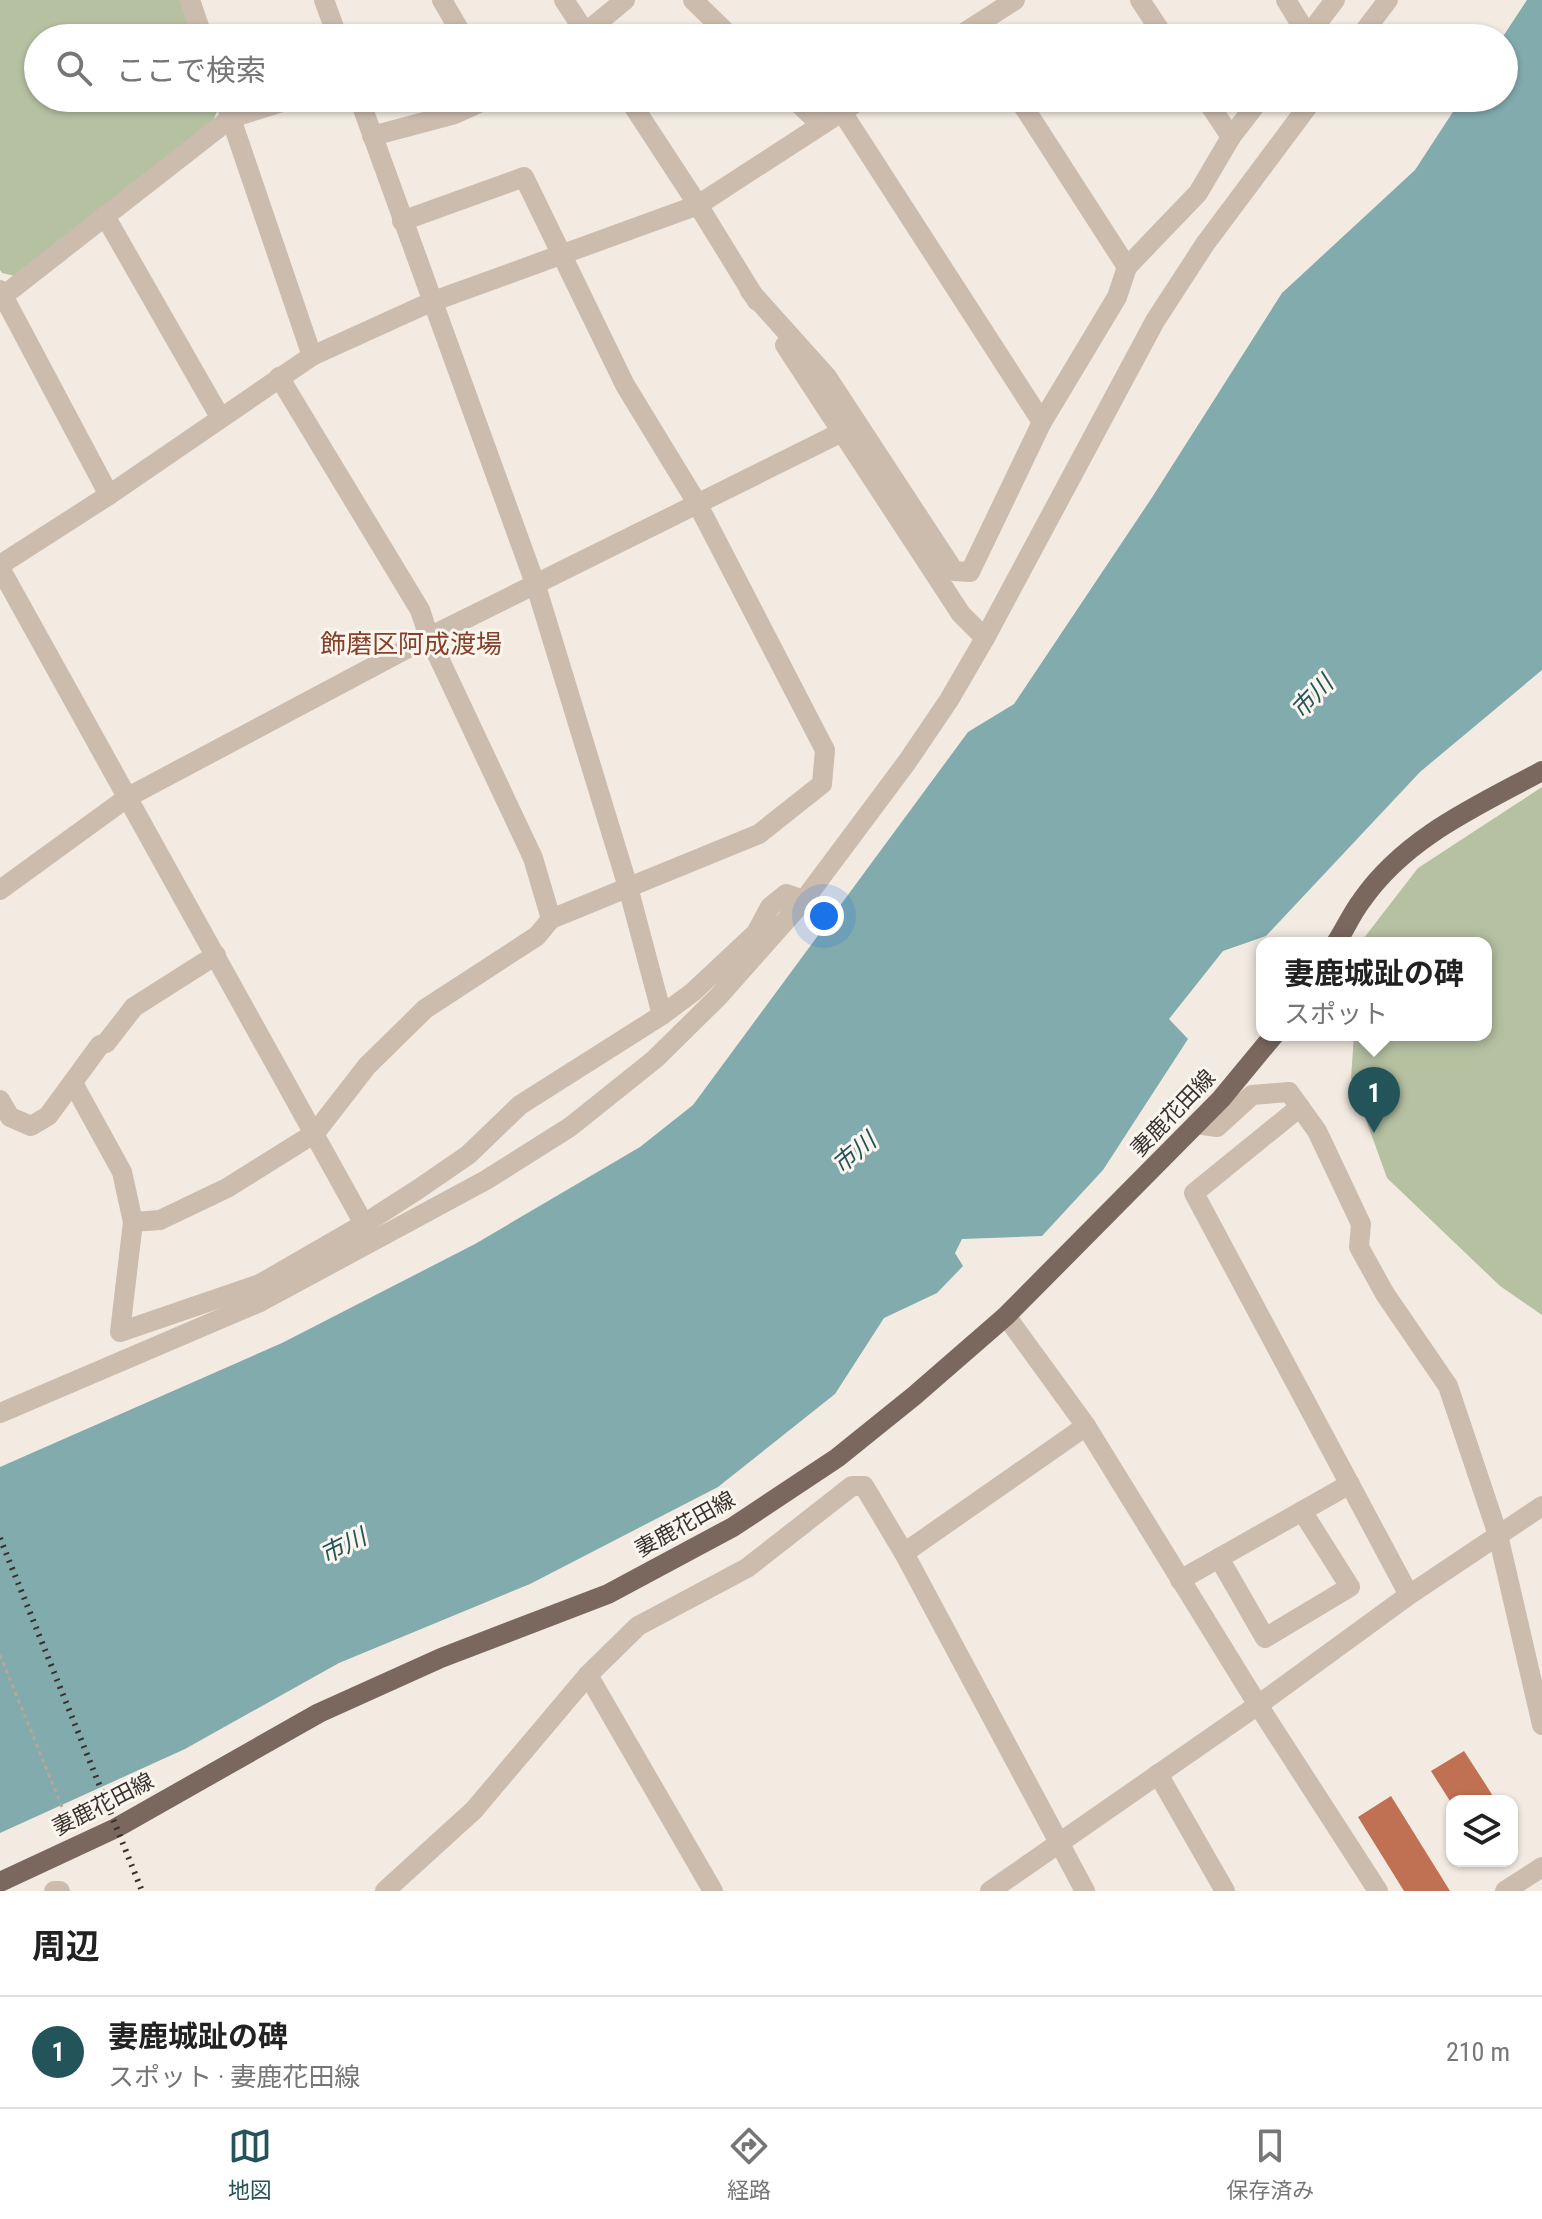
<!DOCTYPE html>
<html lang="ja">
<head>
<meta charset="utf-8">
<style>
	body { margin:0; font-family:"Roboto Condensed","Noto Sans JP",sans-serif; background:#f2f2f2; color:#222 }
	.controls { position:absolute; right:24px; bottom:24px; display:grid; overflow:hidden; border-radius:16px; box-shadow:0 2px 6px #0004 }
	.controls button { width:72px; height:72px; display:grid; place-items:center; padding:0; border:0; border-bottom:2px solid #e0e0e0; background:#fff; color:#222; font:40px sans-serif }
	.you { position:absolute; left:824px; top:916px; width:28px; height:28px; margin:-20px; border:6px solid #fff; border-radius:50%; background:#1a73e8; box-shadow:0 0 0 12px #1a73e833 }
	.badge { display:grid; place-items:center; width:52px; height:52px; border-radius:50%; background:#235459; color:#fff; font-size:26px; font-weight:700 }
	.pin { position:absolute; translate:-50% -66px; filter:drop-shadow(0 2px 4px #0008) }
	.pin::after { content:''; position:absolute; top:42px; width:28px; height:24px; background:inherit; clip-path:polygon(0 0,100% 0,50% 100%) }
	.popup { position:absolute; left:1256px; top:937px; width:236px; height:104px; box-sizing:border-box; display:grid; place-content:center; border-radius:16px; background:#fff; filter:drop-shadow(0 2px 6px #0005); font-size:26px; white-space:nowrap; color:#767676 }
	.popup b { font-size:30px; color:#222 }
	.popup::after { content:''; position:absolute; left:50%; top:100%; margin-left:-16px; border:16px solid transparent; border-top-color:#fff }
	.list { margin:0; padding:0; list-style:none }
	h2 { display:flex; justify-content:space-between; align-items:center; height:104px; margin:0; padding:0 32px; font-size:34px }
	h2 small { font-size:26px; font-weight:400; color:#767676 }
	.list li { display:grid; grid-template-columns:52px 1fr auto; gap:24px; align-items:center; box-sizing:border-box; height:112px; padding:0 32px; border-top:2px solid #e0e0e0 }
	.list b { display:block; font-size:30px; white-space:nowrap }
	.list p { margin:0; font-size:26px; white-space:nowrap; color:#767676 }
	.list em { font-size:26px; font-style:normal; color:#767676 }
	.icon { flex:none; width:44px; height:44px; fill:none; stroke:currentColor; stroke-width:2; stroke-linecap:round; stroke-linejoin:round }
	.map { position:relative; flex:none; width:1542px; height:1891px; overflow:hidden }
	.search { position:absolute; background:#fff; box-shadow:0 2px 6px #0004; left:24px; right:24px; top:24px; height:88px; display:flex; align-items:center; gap:20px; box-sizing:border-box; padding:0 28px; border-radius:44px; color:#767676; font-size:30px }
	.sheet { height:216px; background:#fff }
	nav { display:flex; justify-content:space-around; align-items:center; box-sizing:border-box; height:112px; border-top:2px solid #e0e0e0; background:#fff; font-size:22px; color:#767676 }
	nav a { display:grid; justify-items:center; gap:4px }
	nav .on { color:#235459 }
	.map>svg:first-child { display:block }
	.green { fill:#b6c1a2 }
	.water { fill:#82abae }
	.building { fill:#c07053 }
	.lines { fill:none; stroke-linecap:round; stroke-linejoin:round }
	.path { stroke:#b6a698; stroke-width:3; stroke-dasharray:4 4; stroke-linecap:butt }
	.minor { stroke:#cbbcae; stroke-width:20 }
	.major { stroke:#7a685e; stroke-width:20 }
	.rail { stroke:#3a312c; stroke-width:6; stroke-dasharray:2 6; stroke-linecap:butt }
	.labels { text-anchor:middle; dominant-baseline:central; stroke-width:6; stroke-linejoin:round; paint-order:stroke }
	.street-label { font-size:22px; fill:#3a312c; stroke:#faf5ee }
	.water-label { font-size:24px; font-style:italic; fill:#235459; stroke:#faf5ee }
	.quarter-label { font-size:26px; fill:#854129; stroke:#faf5ee }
</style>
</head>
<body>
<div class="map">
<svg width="1542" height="1891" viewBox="0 0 1542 1891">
	<rect width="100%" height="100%" fill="#f3ebe2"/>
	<g class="green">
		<polygon points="0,0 180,0 194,38 38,38 38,98 214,98 218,109 212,123 15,276 2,273 0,270"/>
		<polygon points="1542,787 1542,1315 1500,1286 1387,1178 1351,1078 1354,1035 1486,1035 1486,943 1360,943 1418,868"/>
	</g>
	<polygon class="water" points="1527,0 1542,0 1542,670 1420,772 1266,936 1223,951 1169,1019 1188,1039 1103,1170 1042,1236 962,1239 955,1253 963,1266 937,1293 884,1318 835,1394 718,1487 530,1584 339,1663 185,1749 0,1833 0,1467 282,1343 475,1244 640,1147 693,1105 968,732 1014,704 1151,499 1282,293 1415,170 1462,98 1504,98 1504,38 1502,38"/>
	<g class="building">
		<polygon points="1464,1751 1486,1785 1496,1801 1450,1801 1431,1771"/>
		<polygon points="1391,1796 1450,1891 1404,1891 1358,1817"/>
	</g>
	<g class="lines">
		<polyline class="path" points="0,1655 71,1829"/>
		<g class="minor">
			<polyline points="190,0 203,38"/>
			<polyline points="324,0 338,38"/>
			<polyline points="442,0 464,38"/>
			<polyline points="564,0 589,38"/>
			<polyline points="693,0 732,38"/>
			<polyline points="1140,0 1165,38"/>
			<polyline points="1286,0 1308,36"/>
			<polyline points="579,38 625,0"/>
			<polyline points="956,38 1015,0"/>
			<polyline points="1306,38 1335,0"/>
			<polyline points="1359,38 1388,0"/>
			<polyline points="224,98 312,356"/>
			<polyline points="359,98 536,586 628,887 662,1015"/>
			<polyline points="431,98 443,117"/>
			<polyline points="628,98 698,205 757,301"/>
			<polyline points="793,98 821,125"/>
			<polyline points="1018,98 1127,267"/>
			<polyline points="1205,98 1231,137"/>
			<polyline points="842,112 1042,422"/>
			<polyline points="372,136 455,114 490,98"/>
			<polyline points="105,216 220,417"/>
			<polyline points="0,290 109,495"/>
			<polyline points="750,291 827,377 954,571 970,572 1042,422 1117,297 1127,267 1198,193 1231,137 1261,98"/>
			<polyline points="3,296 231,118 295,98"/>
			<polyline points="785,345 961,614 985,638"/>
			<polyline points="279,377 420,610 429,637 533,858 551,919"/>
			<polyline points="0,565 109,495 312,356 431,302 698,205 863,98"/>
			<polyline points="0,568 364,1224"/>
			<polyline points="0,890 128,797 429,637 842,432"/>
			<polyline points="73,1083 122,1172 133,1222 120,1332 260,1284"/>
			<polyline points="0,1100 10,1117 31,1126 48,1116 100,1045 106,1043 134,1007 216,955"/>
			<polyline points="1300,1107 1194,1193 1409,1595"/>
			<polyline points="1196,1124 1217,1127 1252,1095 1289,1092 1317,1131 1361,1224 1359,1247 1385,1294 1448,1386 1498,1535 1542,1725"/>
			<polyline points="133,1222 160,1220 227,1188 315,1133 367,1066 425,1009 537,936 551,919 759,834 822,784 825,750 697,503 625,385 524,177 402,221"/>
			<polyline points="260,1302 260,1284 364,1224 417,1190 468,1155 520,1105 662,1015 693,992 756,933 770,907 786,894 804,900"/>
			<polyline points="1006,1316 1086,1426 1258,1705 1378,1891"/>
			<polyline points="0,1413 260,1302 486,1180 570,1127 655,1059 718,997 804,900 907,762 949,700 985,638 1155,321 1205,244 1314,98"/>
			<polyline points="904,1553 1086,1426"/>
			<polyline points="1219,1558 1265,1638 1350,1587 1302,1511"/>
			<polyline points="1180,1580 1350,1484"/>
			<polyline points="588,1675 713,1891"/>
			<polyline points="1158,1774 1225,1891"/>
			<polyline points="54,1891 60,1891"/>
			<polyline points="385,1891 474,1810 588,1675 638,1626 747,1568 852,1486 864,1486 904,1553 1085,1891"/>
			<polyline points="990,1891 1258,1705 1409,1595 1542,1506"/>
			<polyline points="1505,1891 1542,1867"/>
		</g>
		<g class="major">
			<path d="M1336 943C1345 929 1352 913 1362 900 1406 837 1477 806 1542 771"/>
			<polyline points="0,1882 116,1828 319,1713 441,1658 608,1594 733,1527 837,1458 914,1396 1006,1316 1221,1099 1274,1035"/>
		</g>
		<polyline class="rail" points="0,1538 142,1891"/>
	</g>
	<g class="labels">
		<g class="street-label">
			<text transform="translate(1173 1113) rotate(-46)">妻鹿花田線</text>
			<text transform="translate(685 1524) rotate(-29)">妻鹿花田線</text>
			<text transform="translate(103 1804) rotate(-27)">妻鹿花田線</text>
		</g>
		<g class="water-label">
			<text transform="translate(1312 697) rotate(-46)">市川</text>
			<text transform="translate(854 1153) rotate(-40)">市川</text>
			<text transform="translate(343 1546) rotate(-26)">市川</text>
		</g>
		<g class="quarter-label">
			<text x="411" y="644">飾磨区阿成渡場</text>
		</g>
	</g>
</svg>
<div class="controls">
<button><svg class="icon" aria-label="layers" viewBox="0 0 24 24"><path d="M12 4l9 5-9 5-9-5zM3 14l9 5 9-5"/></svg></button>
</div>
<div class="you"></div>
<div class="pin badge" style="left:1374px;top:1133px">1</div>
<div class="popup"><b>妻鹿城趾の碑</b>スポット</div>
<div class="search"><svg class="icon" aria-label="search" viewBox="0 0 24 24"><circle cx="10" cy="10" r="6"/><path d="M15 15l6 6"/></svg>ここで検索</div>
</div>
<section class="sheet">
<h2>周辺<small></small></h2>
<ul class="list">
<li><span class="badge">1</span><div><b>妻鹿城趾の碑</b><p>スポット · 妻鹿花田線</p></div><em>210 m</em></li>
</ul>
</section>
<nav>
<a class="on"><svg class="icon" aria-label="map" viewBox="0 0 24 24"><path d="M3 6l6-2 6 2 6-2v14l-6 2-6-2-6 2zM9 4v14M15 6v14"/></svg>地図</a>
<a><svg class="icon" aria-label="directions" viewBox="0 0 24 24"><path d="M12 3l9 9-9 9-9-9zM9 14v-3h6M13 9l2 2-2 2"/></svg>経路</a>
<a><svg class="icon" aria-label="saved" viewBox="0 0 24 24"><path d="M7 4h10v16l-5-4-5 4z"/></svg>保存済み</a>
</nav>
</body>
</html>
